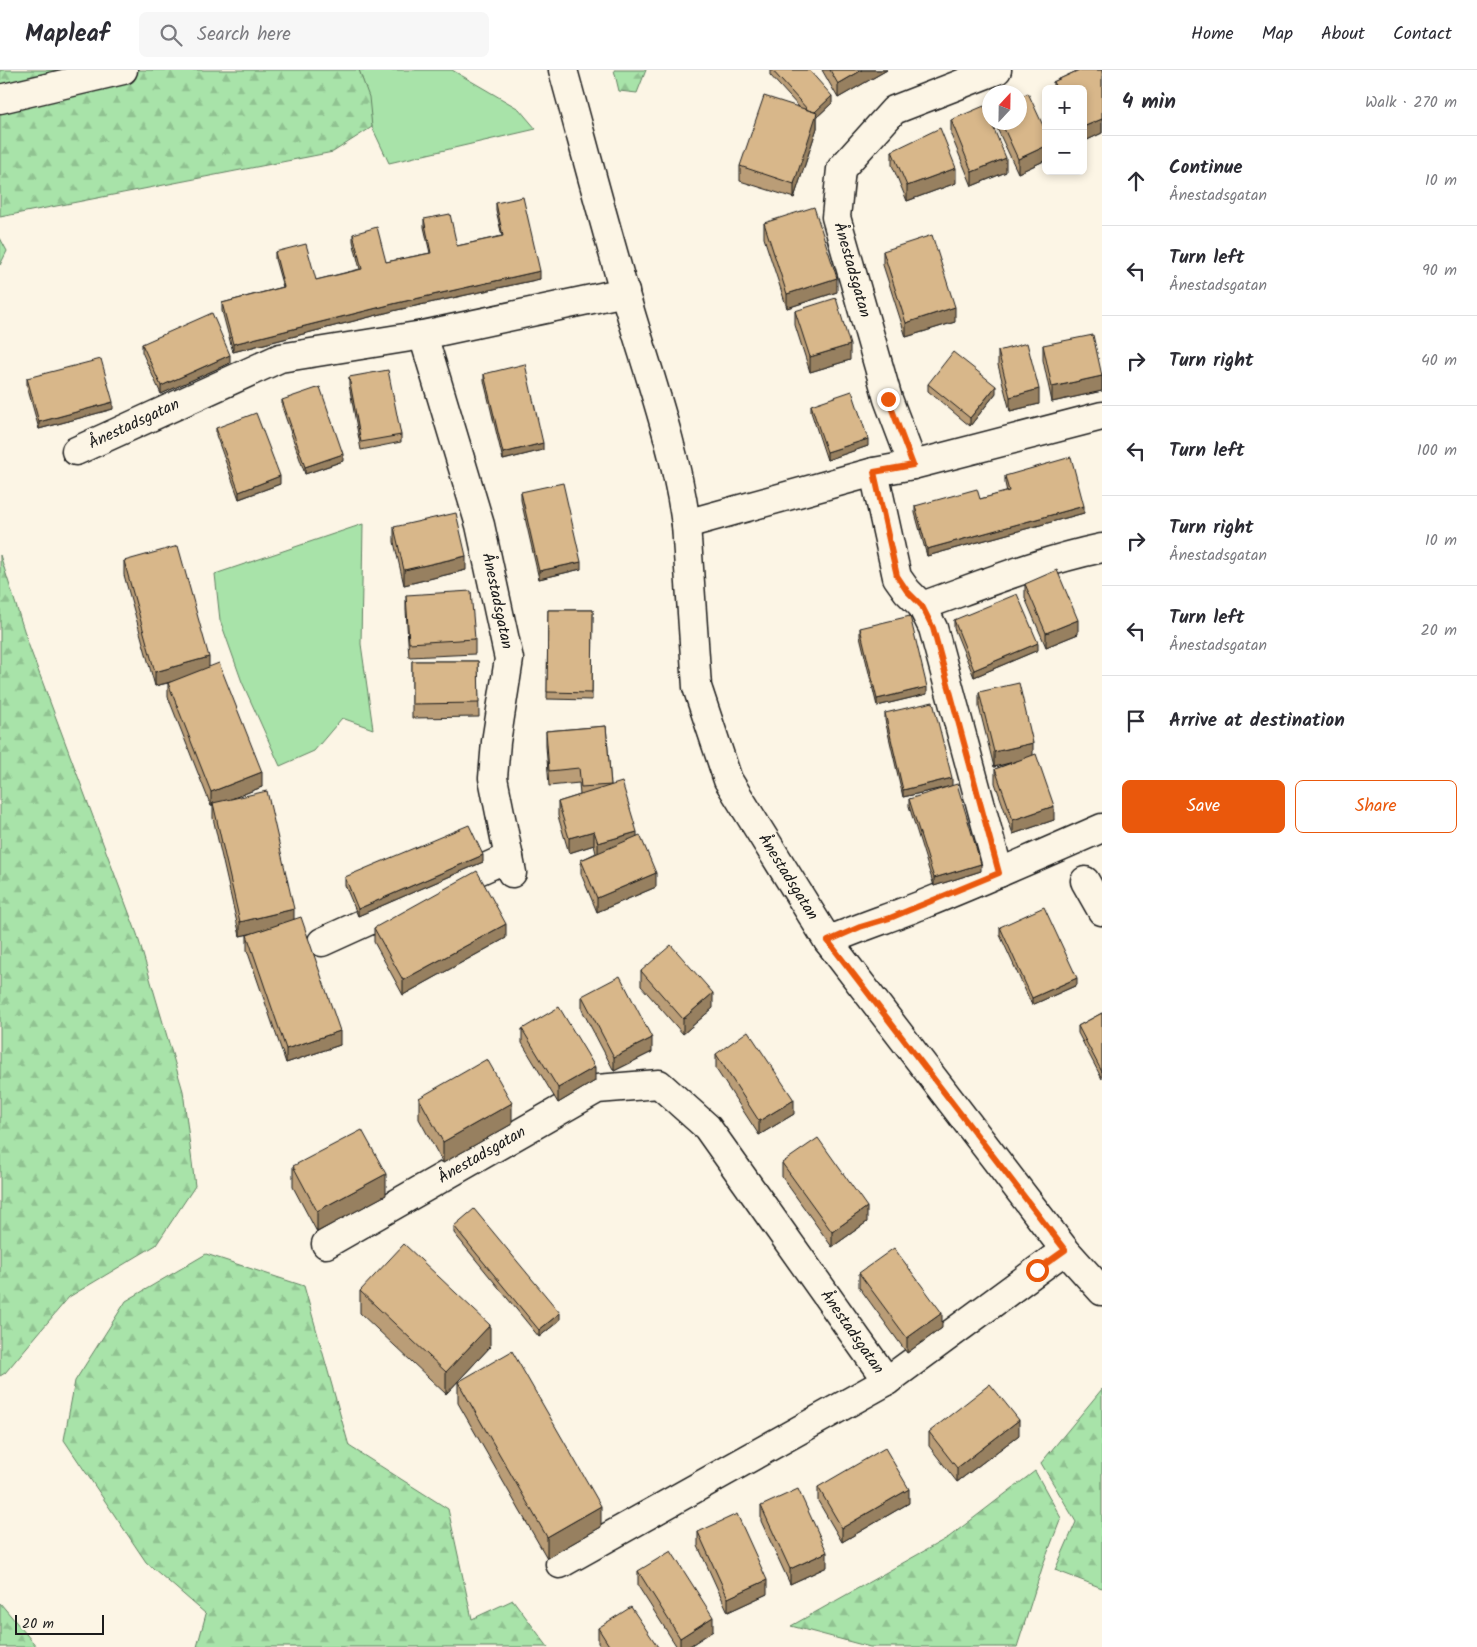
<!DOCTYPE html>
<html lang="en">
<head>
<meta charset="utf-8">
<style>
	body { margin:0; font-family:Kalam,sans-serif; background:#f7f7f7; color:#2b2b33 }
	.controls { position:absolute; right:15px; top:15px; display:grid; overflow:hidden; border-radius:8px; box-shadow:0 2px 8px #0003 }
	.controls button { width:45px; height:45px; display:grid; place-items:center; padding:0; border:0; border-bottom:1px solid #e1e1e2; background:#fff; color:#2b2b33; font:25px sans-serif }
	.compass { position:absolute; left:982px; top:15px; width:45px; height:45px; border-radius:50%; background:#fff; box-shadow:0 2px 8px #0003; rotate:22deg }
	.scale { position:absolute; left:15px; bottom:12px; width:89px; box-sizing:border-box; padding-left:5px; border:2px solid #1c1c1c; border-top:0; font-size:14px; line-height:18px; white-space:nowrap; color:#1c1c1c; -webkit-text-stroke:4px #fcf5e5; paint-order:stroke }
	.stop { position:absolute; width:15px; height:15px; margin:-11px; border:4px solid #ea580c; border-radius:50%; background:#fff }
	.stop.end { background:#ea580c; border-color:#fff; box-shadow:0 1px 5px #0008 }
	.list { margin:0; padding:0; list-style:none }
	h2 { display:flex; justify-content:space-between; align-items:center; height:65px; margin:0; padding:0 20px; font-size:21px }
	h2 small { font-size:16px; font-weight:400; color:#7c7c81 }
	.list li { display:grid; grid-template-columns:32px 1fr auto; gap:15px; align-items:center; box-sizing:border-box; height:90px; padding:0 20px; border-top:1px solid #e1e1e2 }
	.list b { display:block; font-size:19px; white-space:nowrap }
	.list p { margin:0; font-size:16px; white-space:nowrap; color:#7c7c81 }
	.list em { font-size:16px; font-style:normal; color:#7c7c81 }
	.actions { display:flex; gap:10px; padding:15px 20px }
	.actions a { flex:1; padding:11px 0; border:1px solid #ea580c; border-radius:8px; text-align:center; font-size:18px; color:#ea580c }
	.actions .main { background:#ea580c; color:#fff }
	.icon { flex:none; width:28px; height:28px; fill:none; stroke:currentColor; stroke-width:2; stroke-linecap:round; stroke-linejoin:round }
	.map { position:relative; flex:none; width:1102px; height:1577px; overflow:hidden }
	header { display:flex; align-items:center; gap:30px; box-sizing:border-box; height:70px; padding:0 25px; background:#fff; border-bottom:1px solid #e1e1e2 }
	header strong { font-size:24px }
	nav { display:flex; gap:28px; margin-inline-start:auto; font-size:18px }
	.search { width:350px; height:45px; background:#f7f7f7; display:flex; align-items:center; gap:12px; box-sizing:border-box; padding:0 18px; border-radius:8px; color:#7c7c81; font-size:19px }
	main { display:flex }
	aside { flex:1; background:#fff }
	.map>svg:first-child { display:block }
	.green { fill:#a8e3a9; stroke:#628062 }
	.forest { fill:url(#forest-firs); stroke:#628062 }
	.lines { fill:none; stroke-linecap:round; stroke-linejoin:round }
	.minor-casing { stroke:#1c1c1c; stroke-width:31 }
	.major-casing { stroke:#1c1c1c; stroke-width:31 }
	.minor { stroke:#fcf5e5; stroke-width:28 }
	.major { stroke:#fcf5e5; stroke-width:28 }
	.wall { fill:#ba9d77; stroke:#1c1c1c }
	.shaded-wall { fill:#978061; stroke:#1c1c1c }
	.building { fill:#d8b78a; stroke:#1c1c1c }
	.route { stroke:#ea580c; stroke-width:6 }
	.labels { text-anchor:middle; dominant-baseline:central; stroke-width:4; stroke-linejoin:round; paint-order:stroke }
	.street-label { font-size:16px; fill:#1c1c1c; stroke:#fcf5e5 }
</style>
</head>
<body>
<header>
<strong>Mapleaf</strong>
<div class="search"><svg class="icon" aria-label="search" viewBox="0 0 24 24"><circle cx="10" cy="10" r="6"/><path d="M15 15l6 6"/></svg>Search here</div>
<nav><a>Home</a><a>Map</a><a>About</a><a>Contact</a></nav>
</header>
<main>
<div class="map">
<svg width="1102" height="1577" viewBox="0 0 1102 1577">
	<defs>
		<pattern id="forest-firs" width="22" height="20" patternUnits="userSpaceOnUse" patternTransform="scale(1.25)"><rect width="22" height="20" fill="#a8e3a9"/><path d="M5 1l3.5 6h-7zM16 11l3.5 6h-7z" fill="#90c291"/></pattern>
	</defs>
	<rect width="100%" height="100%" fill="#fcf5e5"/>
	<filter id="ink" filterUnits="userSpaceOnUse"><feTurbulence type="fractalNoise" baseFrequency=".02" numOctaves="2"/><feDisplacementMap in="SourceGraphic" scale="10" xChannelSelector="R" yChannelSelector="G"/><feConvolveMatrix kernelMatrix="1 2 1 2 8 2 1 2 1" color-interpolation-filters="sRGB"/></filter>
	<g filter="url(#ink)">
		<g class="green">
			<polygon points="359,0 452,0 519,39 536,59 389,93 372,57 367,23"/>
			<polygon points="0,168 7,181 0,195"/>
			<polygon points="363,454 361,574 373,659 342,648 314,681 280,696 242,612 220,550 215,504"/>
		</g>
		<g class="forest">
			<polygon points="0,0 359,0 369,27 372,57 333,82 0,147"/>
			<polygon points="614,0 646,0 637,23 619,21"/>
			<polygon points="0,485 29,576 137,864 183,1021 195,1116 156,1175 69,1227 5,1303 0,1306"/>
			<polygon points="206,1184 304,1216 349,1376 448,1439 472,1549 513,1530 548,1577 197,1577 206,1544 146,1492 64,1370 75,1311 126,1231"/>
			<polygon points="1102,1319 1102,1518 1055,1500 1076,1452 1041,1393"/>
			<polygon points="1035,1401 1061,1448 1044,1492 1017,1577 870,1577 791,1556 949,1467"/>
			<polygon points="0,1533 37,1577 0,1577"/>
		</g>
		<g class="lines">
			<g class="minor-casing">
				<g id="minor">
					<path d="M563 0C585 80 606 161 630 241 651 311 676 381 686 454L697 617 728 710 828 871 1065 1180 1102 1221"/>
					<polyline points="423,265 480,455 509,589 496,672 493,708 512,803"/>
					<polyline points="76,381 280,288 423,265 625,222"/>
					<polyline points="913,395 888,329 836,147 841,99 894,40 997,0"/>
					<polyline points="874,402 897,507 907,521 922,536 933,558 999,803"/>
					<polyline points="686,454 874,402 913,395 1102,346"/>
					<path d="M922 536C981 515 1040 491 1102 478"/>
					<polyline points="1085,811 1102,841"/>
					<path d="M828 871C860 857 892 847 924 834 984 810 1043 784 1102 758"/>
					<polyline points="322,872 509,787"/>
					<polyline points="326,1174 597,1019 659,1014 707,1057 887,1311"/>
					<polyline points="560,1494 887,1311 1065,1180"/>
				</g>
			</g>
			<g class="major-casing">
				<polyline id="major" points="0,29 123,0"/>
			</g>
			<use href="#minor" class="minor"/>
			<use href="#major" class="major"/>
		</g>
		<g class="wall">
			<polygon points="770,0 809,0 832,33 817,47 817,58 794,128 740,111 740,96 799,37 770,5"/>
			<polygon points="822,0 887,0 838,28"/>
			<polygon points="1079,0 1102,0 1102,63 1083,72 1083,19 1053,19 1053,12"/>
			<polygon points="951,50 1006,102 972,116 951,65"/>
			<polygon points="994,52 1020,52 1046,62 1046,90 1018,103"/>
			<polygon points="892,81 956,113 907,131 892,95"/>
			<polygon points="496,133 540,209 397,240 233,282 222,241 222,233 283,217 275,189 275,182 316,210 360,199 353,171 353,164 386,192 430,183 424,157 424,149 457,176 502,166 496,140"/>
			<polygon points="764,153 837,222 787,238 764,168"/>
			<polygon points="883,181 955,252 906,267 883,195"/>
			<polygon points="795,241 850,290 810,302 795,255"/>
			<polygon points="142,274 230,293 161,324 142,282"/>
			<polygon points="1043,275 1102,304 1102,321 1052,332 1043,290"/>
			<polygon points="998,281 1039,334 1010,341 998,295"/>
			<polygon points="484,304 543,380 503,390 484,311"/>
			<polygon points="349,307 401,365 401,372 361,380 349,315"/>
			<polygon points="27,308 113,339 39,359 27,316"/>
			<polygon points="928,314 996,323 970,356 928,321"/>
			<polygon points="282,330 343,391 305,404 282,337"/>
			<polygon points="811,335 868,376 827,390 811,342"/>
			<polygon points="216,358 280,414 239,429 216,365"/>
			<polygon points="1005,406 1084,443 927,486 915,443 915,436 980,429 1007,422 1005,413"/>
			<polygon points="521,422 581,499 539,509 521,430"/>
			<polygon points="394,457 466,500 404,515 394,472"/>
			<polygon points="124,491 209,597 262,717 228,730 294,849 340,975 286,993 247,880 247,865 253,863 240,866 213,748 213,736 211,736 168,627 168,613 155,616 124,505"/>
			<polygon points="1025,514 1078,564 1046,577 1025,528"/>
			<polygon points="406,525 475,569 475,584 409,587 406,540"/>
			<polygon points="548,540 593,540 592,630 547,629"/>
			<polygon points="954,550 1038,580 974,607 954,558"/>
			<polygon points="860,558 927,624 877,636 860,566"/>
			<polygon points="412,591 478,591 479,647 412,648"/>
			<polygon points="979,622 1033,685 1054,750 1013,764 995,713 995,699 1014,692 994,697 979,637"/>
			<polygon points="885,643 952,716 903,727 885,650"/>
			<polygon points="606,656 611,716 637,766 656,817 597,842 581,804 581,790 596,783 594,775 569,783 558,746 558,732 580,725 579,713 549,716 546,676 546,661"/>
			<polygon points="909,729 981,801 934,816 909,736"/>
			<polygon points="483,792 358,846 345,815 345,807"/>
			<polygon points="1000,857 1077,915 1032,935 1000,865"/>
			<polygon points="374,858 506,868 403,925 374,872"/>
			<polygon points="641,901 713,938 683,964 641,916"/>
			<polygon points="582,926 652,982 614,1001 582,940"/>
			<polygon points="1102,943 1102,1009 1078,963 1078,956"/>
			<polygon points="522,959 595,1011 558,1033 522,973"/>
			<polygon points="716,984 794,1044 759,1065 716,999"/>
			<polygon points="419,1028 512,1054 443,1093 419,1049"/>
			<polygon points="782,1093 867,1152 832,1177 782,1107"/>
			<polygon points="293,1096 386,1125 317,1162 293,1117"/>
			<polygon points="454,1156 560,1250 539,1267 454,1163"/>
			<polygon points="859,1203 942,1258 907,1283 859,1217"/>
			<polygon points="360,1221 490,1277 446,1324 360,1243"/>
			<polygon points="458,1312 601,1457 547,1488 458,1333"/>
			<polygon points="929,1362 1019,1365 957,1412 929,1376"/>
			<polygon points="818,1417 909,1433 842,1472 818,1431"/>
			<polygon points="761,1436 827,1497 790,1514 761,1451"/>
			<polygon points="698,1462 767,1524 728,1542 698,1476"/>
			<polygon points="638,1501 713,1561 688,1577 677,1577 638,1516"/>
			<polygon points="598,1558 658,1577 601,1577 598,1573"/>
		</g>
		<g class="shaded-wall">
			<polygon points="862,0 887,0 838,28 838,14"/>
			<polygon points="832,26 832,33 817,47 817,58 794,128 794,114 812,44"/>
			<polygon points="1102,49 1102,63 1083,72 1083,57"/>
			<polygon points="1046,76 1046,90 1018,103 1018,89"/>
			<polygon points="1006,88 1006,102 972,116 972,102"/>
			<polygon points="956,98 956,113 907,131 907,116"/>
			<polygon points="540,201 540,209 397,240 233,282 233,274 397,233"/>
			<polygon points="837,208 837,222 787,238 787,224"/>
			<polygon points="955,237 955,252 906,267 906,253"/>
			<polygon points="850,275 850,290 810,302 810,287"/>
			<polygon points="230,285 230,293 161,324 161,316"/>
			<polygon points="1102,306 1102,321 1052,332 1052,317"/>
			<polygon points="996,316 996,323 970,356 970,348"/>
			<polygon points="1039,319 1039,334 1010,341 1010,327"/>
			<polygon points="113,332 113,339 39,359 39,352"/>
			<polygon points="868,369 868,376 827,390 827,382"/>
			<polygon points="543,373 543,380 503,390 503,383"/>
			<polygon points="343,384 343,391 305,404 305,397"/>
			<polygon points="280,406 280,414 239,429 239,422"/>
			<polygon points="1084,436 1084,443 927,486 927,479"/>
			<polygon points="466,486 466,500 404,515 404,500"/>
			<polygon points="581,492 581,499 539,509 539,501"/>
			<polygon points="1078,550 1078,564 1046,577 1046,563"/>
			<polygon points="1038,573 1038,580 974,607 974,600"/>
			<polygon points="209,587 209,602 155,616 155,602"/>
			<polygon points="927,617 927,624 877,636 877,629"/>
			<polygon points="1033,673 1033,687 994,697 994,682"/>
			<polygon points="262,702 262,717 213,736 213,733 213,736 211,736 211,722"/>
			<polygon points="952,708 952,716 903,727 903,720"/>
			<polygon points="1054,736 1054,750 1013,764 1013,750"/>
			<polygon points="594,761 594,775 569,783 569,768"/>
			<polygon points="637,762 637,776 598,788 598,773"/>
			<polygon points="483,785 483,792 358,846 358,839"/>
			<polygon points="981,794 981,801 934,816 934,808"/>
			<polygon points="656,803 656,817 597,842 597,828"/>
			<polygon points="294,839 294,854 240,866 240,852"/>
			<polygon points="506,854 506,868 403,925 403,910"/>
			<polygon points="1077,908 1077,915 1032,935 1032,928"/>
			<polygon points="713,923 713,938 683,964 683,949"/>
			<polygon points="340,961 340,975 286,993 286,979"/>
			<polygon points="652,968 652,982 614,1001 614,987"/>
			<polygon points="595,997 595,1011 558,1033 558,1018"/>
			<polygon points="794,1030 794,1044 759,1065 759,1051"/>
			<polygon points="512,1033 512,1054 443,1093 443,1072"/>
			<polygon points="386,1104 386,1125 317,1162 317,1141"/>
			<polygon points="867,1137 867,1152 832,1177 832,1162"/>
			<polygon points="560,1243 560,1250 539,1267 539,1260"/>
			<polygon points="942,1243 942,1258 907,1283 907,1268"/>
			<polygon points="490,1255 490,1277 446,1324 446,1302"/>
			<polygon points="1019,1350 1019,1365 957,1412 957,1398"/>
			<polygon points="909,1419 909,1433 842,1472 842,1458"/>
			<polygon points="601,1436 601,1457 547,1488 547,1467"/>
			<polygon points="827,1482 827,1497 790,1514 790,1499"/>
			<polygon points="767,1510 767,1524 728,1542 728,1528"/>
			<polygon points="713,1547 713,1561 688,1577 680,1577 680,1568"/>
		</g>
		<g class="building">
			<polygon points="772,0 809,0 832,26 815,42 808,40"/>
			<polygon points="830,0 862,0 838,14"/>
			<polygon points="1079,0 1102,0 1102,49 1083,57 1083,19 1057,19 1053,12"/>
			<polygon points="1028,23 1046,62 1046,76 1018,89 1001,52 1020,52 1020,27"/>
			<polygon points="764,26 817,43 794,114 740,96"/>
			<polygon points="984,36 990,49 990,52 991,52 1006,88 972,102 951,50"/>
			<polygon points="940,58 956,98 907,116 892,81"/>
			<polygon points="523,127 540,201 397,233 233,274 222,233 284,217 275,182 306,174 316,210 362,199 353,164 377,157 386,192 431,183 424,149 450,144 457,176 503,166 496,133"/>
			<polygon points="814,137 837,208 787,224 764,153"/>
			<polygon points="932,165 955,237 906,253 883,181"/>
			<polygon points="836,228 850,275 810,287 795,241"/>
			<polygon points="212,243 230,285 161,316 142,274"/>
			<polygon points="1093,265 1102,306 1052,317 1043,275"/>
			<polygon points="1027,273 1039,319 1010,327 998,281"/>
			<polygon points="953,282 996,316 970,348 928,314"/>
			<polygon points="101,289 113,332 39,352 27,308"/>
			<polygon points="525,294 543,373 503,383 484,304"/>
			<polygon points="388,300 401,365 361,372 349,307"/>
			<polygon points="320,317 343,384 305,397 282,330"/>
			<polygon points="852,321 868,369 827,382 811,335"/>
			<polygon points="256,343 280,406 239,422 216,358"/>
			<polygon points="1071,387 1084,436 927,479 915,436 977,419 980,429 1009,421 1005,406"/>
			<polygon points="563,413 581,492 539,501 521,422"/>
			<polygon points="456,443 466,486 404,500 394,457"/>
			<polygon points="178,476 209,587 155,602 124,491"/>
			<polygon points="1057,500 1078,550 1046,563 1025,514"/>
			<polygon points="471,521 475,569 409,573 406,525"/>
			<polygon points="1017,524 1038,573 974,600 954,550"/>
			<polygon points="548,540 593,540 592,623 547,622"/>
			<polygon points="910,546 927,617 877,629 860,558"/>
			<polygon points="412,591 478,591 479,633 412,634"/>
			<polygon points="219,593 262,702 211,722 168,613"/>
			<polygon points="1019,613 1033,673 994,682 979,622"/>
			<polygon points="933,632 952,708 903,720 885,643"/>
			<polygon points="606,656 611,715 581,717 579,698 549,701 546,661"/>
			<polygon points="1036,684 1054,736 1013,750 995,699"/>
			<polygon points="622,712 637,762 598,773 594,761 569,768 558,732"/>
			<polygon points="957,714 981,794 934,808 909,729"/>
			<polygon points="267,721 294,839 240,852 213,733"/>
			<polygon points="469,755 483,785 358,839 345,807"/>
			<polygon points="640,765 656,803 597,828 581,790"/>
			<polygon points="477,801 506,854 403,910 374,858"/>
			<polygon points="1044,837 1077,908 1032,928 1000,857"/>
			<polygon points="301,847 340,961 286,979 247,865"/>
			<polygon points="671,875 713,923 683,949 641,901"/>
			<polygon points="620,906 652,968 614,987 582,926"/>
			<polygon points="559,937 595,997 558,1018 522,959"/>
			<polygon points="1102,943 1102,1002 1078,956"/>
			<polygon points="748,961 794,1030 759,1051 716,984"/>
			<polygon points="487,989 512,1033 443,1072 419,1028"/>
			<polygon points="362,1060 386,1104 317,1141 293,1096"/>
			<polygon points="818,1068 867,1137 832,1162 782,1093"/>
			<polygon points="474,1139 560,1243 539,1260 454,1156"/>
			<polygon points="404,1174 490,1255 446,1302 360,1221"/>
			<polygon points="894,1178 942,1243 907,1268 859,1203"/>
			<polygon points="512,1281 601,1436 547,1467 458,1312"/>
			<polygon points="990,1314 1019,1350 957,1398 929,1362"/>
			<polygon points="885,1378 909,1419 842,1458 818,1417"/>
			<polygon points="798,1419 827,1482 790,1499 761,1436"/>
			<polygon points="737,1444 767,1510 728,1528 698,1462"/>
			<polygon points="671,1481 713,1547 680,1568 638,1501"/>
			<polygon points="631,1537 658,1577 610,1577 598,1558"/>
		</g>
	</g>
	<g class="lines" filter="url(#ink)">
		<polyline class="route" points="888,329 913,395 874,402 897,506 907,521 922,536 933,558 999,803 890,848 860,857 828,871 1065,1180 1037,1200"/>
	</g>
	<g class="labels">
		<g class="street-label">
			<text transform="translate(852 200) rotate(74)">Ånestadsgatan</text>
			<text transform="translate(134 354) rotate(-25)">Ånestadsgatan</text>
			<text transform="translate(497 531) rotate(78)">Ånestadsgatan</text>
			<text transform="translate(788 807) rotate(58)">Ånestadsgatan</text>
			<text transform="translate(482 1085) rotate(-30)">Ånestadsgatan</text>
			<text transform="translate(852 1262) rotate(55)">Ånestadsgatan</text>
		</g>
	</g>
</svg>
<div class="controls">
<button>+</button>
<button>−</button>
</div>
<svg class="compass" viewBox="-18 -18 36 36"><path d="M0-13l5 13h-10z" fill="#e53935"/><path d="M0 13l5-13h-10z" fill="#7c7c81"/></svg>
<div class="scale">20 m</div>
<div class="stop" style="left:1037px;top:1200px"></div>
<div class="stop end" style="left:888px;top:329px"></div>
</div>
<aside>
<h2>4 min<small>Walk · 270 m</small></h2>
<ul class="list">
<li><svg class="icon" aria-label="ahead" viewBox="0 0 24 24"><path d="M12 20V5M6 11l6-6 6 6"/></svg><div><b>Continue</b><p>Ånestadsgatan</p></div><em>10 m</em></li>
<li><svg class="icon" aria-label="left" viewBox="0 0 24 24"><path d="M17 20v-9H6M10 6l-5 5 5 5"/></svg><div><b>Turn left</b><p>Ånestadsgatan</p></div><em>90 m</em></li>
<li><svg class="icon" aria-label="right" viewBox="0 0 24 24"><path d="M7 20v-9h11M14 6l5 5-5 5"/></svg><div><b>Turn right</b></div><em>40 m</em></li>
<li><svg class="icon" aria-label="left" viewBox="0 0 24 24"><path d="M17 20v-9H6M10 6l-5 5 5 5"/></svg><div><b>Turn left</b></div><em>100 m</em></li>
<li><svg class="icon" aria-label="right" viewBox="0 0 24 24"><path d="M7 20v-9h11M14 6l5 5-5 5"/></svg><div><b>Turn right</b><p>Ånestadsgatan</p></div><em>10 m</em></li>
<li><svg class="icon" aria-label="left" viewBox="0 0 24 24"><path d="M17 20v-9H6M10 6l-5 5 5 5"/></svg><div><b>Turn left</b><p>Ånestadsgatan</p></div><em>20 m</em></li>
<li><svg class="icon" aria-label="arrive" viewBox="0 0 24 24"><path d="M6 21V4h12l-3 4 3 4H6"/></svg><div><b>Arrive at destination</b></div></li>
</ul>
<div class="actions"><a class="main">Save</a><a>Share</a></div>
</aside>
</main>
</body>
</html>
